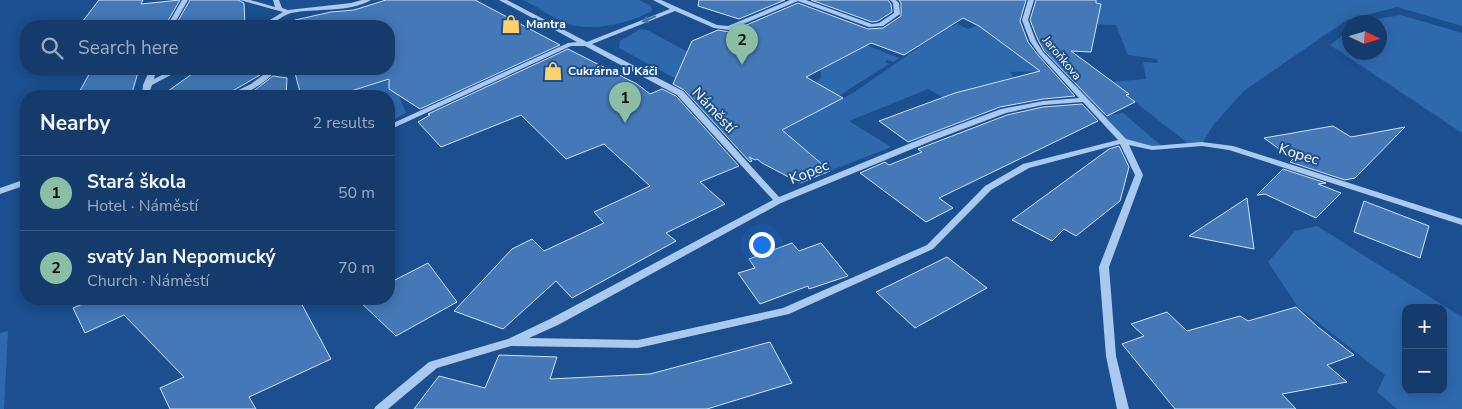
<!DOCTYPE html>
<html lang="en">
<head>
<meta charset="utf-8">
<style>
	body { margin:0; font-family:"Nunito Sans",sans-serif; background:#1d4271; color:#f1f3f6 }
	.controls { position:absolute; right:15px; bottom:15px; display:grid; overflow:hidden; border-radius:10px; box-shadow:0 2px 12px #0003 }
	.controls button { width:45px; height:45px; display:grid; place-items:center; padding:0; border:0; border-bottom:1px solid #33557e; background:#143b6b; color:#f1f3f6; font:25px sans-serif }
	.compass { position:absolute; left:1342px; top:15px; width:45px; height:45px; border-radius:50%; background:#143b6b; box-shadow:0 2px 12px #0003; rotate:94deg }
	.you { position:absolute; left:761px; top:244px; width:18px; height:18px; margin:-12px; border:4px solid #fff; border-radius:50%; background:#1a73e8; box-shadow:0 0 0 8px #1a73e833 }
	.badge { display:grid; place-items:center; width:32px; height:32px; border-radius:50%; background:#8abfa5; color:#111; font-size:16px; font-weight:700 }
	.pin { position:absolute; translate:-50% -41px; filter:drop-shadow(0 1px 2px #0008) }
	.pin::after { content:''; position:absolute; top:26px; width:18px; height:15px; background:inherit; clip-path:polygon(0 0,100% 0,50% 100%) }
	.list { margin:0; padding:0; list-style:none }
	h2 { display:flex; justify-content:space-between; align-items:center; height:65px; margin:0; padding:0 20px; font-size:21px }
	h2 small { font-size:16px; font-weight:400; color:#9dadc1 }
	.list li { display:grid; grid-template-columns:32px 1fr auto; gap:15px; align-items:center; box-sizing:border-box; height:75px; padding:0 20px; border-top:1px solid #33557e }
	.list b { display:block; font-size:19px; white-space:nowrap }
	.list p { margin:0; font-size:16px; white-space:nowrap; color:#9dadc1 }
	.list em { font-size:16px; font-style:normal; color:#9dadc1 }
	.icon { flex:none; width:28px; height:28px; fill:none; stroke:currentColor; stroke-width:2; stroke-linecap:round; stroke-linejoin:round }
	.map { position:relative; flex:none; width:1462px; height:409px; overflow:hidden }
	.search { position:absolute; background:#143b6b; box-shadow:0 2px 12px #0003; left:20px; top:20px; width:375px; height:55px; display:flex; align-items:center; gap:12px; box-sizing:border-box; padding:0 18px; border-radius:20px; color:#9dadc1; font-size:19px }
	.panel { position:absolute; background:#143b6b; box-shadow:0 2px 12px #0003; left:20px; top:90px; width:375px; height:215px; border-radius:20px }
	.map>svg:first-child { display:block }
	.green { fill:#2e69ad; fill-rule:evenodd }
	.building { fill:#4478b7; stroke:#cfe3fa }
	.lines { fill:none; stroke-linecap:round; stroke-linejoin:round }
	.minor { fill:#a9c9ee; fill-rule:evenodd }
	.oneway { fill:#4674ac }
	.labels { text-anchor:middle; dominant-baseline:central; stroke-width:4; stroke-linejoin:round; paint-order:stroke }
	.far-poi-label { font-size:12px; font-weight:bold; fill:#fff; stroke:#1b4f8f; text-anchor:start }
	.far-street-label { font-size:12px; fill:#fff; stroke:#1b4f8f }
	.street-label { font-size:15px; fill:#fff; stroke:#1b4f8f }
</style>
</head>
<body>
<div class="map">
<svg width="1462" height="409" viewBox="0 0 1462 409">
	<rect width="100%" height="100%" fill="#1b4f8f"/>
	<g class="green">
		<path d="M523 0H639L651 6 652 11C629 23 597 31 572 25 557 21 538 7 523 0Z"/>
		<polygon points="1079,0 1462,0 1462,26 1397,7 1347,20 1245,90 1213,125 1202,144 1189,144 1126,95 1128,94 1080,86 1110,115 1123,113 1163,147 1152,148 1123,141 1070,85 1146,79 1143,62 1158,63 1157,59 1128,55 1116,25 1089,24 1100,9 1101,4"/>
		<polygon points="1401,15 1462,33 1462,133 1330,45 1349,30 1350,52 1380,52 1380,22 1360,22"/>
		<polygon points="957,24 968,29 978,25 1001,42 1027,37 1034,53 1051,71 1010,72 1014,77 971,88 975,92 982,111 986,113 981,113 948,100 928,89 849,121 891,147 830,171 793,139 752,154 780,131 853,93 944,30"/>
		<polygon points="869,28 878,33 866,45 899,58 893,62 887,60 885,62 889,64 829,102 815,85 821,77 820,69"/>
		<polygon points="640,29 647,30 688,52 700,92 619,48 620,41"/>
		<polygon points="364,69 378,69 399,96 406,113 389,122 389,96 335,96 344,93 335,76"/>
		<path d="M1317 226 1462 317V409H1397L1377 392 1385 375 1298 307 1268 262 1295 231ZM1406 308H1443V390H1406Z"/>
		<polygon points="8,331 4,409 0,409 0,333"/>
	</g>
	<g class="building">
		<polygon points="99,0 143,0 141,4 180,0 165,26 79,26"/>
		<polygon points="190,0 238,0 244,3 245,26 175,26"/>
		<polygon points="386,0 475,0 560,45 420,109 389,89 389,79 335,96 301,96 294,69 389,69 389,26 298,26 295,20 331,12 354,10"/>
		<polygon points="699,0 785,0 739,19 698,6"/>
		<polygon points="811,0 888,0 891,4 892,12 878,21 872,22"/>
		<polygon points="899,0 1026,0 1020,21 1028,42 1038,55 1075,96 1043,99 1000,107 908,142 879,121 955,93 1040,71 979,26 963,18 904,55 871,43 806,77 843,98 782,130 830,171 800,183 762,163 757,159 755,160 749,157 752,161 750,162 684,90 673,84 692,41 718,30 730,32 798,3 868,29 883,28 901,16 901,3"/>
		<polygon points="1036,0 1096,0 1096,3 1101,4 1091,52 1071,51 1129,94 1126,95 1135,102 1107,116 1044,51 1038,40 1030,20"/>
		<polygon points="568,49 637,84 650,94 662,89 676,96 739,166 700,182 725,204 666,233 676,241 572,298 556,281 503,329 454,311 512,249 532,239 544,251 604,223 594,212 650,186 604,144 566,159 521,115 441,147 418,122 430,115 428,114"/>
		<polygon points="92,69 139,69 131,96 77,96"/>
		<polygon points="199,69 204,69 260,75 224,96 161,96"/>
		<polygon points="273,76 287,78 286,96 240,96 255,90"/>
		<polygon points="1082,104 1098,121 939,198 953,208 926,222 860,173 885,162 889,165 922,152 918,149 1007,115 1043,107"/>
		<polygon points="1333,126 1351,137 1405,127 1355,178 1345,180 1290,162 1293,159 1264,138"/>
		<polygon points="1119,146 1129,167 1120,201 1076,236 1064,229 1052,241 1012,220 1109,149"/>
		<polygon points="1283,169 1326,183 1318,184 1341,193 1316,218 1265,194 1257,195"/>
		<polygon points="1247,198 1254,249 1189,236"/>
		<polygon points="1364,201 1429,226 1420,258 1354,232"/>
		<polygon points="792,243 799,251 821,243 848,276 809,289 808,286 760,304 738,273 755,268 749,259"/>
		<polygon points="947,257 987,288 915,328 876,292"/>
		<polygon points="428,263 457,302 396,336 357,299 389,299 389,283"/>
		<polygon points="95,299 299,299 331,359 249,397 256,409 170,409 160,388 184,377 124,315 85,333 73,308"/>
		<polygon points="1296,307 1318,327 1354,355 1327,365 1347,382 1282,394 1296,409 1175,409 1122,344 1144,336 1131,324 1167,312 1187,331 1240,316 1248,321"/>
		<polygon points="770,342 792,383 707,409 414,409 439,376 485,388 499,355 557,357 550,379 650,374"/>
	</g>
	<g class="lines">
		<g class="minor">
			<polygon points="182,0 188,0 173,26 167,26"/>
			<path d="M240 0H250L275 7 273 0H279L282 8 288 10 351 3 362 0H371C350 13 315 8 291 13 280 16 272 27 260 26L283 12Z"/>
			<path d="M499 0H507L587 42 670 9 653 0H661L717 25 728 26 790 0H806L872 24 879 23 894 13 893 3 890 0H896L899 3 900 14 883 26 869 27 798 1 729 30 714 28 675 11 592 44 683 91 779 197 928 136 1001 109 1043 101 1079 98 1039 54 1030 41 1022 20 1028 0H1034L1028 20 1036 41 1043 52 1126 139 1152 146 1202 142 1233 146 1462 219V225L1229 150 1202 146 1152 150 1129 145 1143 175 1109 267 1116 356 1129 409H1117L1106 356 1099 267 1135 175 1120 144 1029 168 991 190 933 249 789 314 638 348 511 346 437 368 388 409H374L376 406 429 362 508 339 550 319 773 200 677 95 585 46H571L389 130V125L568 43 577 42ZM1083 102 1118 140 1023 164 985 186 927 245 783 308 638 340 529 338 558 325 781 203 934 140 1006 113 1043 105Z"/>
			<polygon points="150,69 156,69 154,79 174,69 182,69 152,85 148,96 142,96 143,85"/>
			<path d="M271 69H278C265 83 246 97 226 96L251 84Z"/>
			<polygon points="26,179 26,185 0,194 0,188"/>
		</g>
	</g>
	<defs><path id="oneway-solid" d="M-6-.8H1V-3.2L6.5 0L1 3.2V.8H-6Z" transform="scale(1.25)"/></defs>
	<use class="oneway" href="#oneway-solid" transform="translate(649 19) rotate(158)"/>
	<defs>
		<g id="shop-bare" transform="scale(1.5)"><path d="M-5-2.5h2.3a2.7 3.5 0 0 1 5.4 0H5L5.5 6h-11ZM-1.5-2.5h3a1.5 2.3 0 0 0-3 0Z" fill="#ffd166" stroke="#1b4f8f" stroke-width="2.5" paint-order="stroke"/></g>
	</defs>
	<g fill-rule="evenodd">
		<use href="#shop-bare" x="511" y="24"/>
		<use href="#shop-bare" x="553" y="71"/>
	</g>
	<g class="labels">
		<g class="far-poi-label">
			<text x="526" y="24">Mantra</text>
			<text x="568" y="71">Cukrárna U Káči</text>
		</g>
		<g class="far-street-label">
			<text transform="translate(1062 58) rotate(50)">Jaroňkova</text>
		</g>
		<g class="street-label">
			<text transform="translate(714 110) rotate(47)">Náměstí</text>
			<text transform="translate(1299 154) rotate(17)">Kopec</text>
			<text transform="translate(809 172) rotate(-22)">Kopec</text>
		</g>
	</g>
</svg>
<div class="controls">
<button>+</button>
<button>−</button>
</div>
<svg class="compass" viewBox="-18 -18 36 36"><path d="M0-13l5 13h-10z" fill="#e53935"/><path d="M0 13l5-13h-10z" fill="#9dadc1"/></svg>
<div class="you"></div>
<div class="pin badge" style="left:625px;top:123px">1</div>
<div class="pin badge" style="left:742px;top:65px">2</div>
<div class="search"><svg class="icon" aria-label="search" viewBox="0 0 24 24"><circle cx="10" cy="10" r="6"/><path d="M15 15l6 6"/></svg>Search here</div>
<section class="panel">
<h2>Nearby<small>2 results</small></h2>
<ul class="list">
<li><span class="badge">1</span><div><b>Stará škola</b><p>Hotel · Náměstí</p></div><em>50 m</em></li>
<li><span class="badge">2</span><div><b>svatý Jan Nepomucký</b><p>Church · Náměstí</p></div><em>70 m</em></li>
</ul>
</section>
</div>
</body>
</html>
